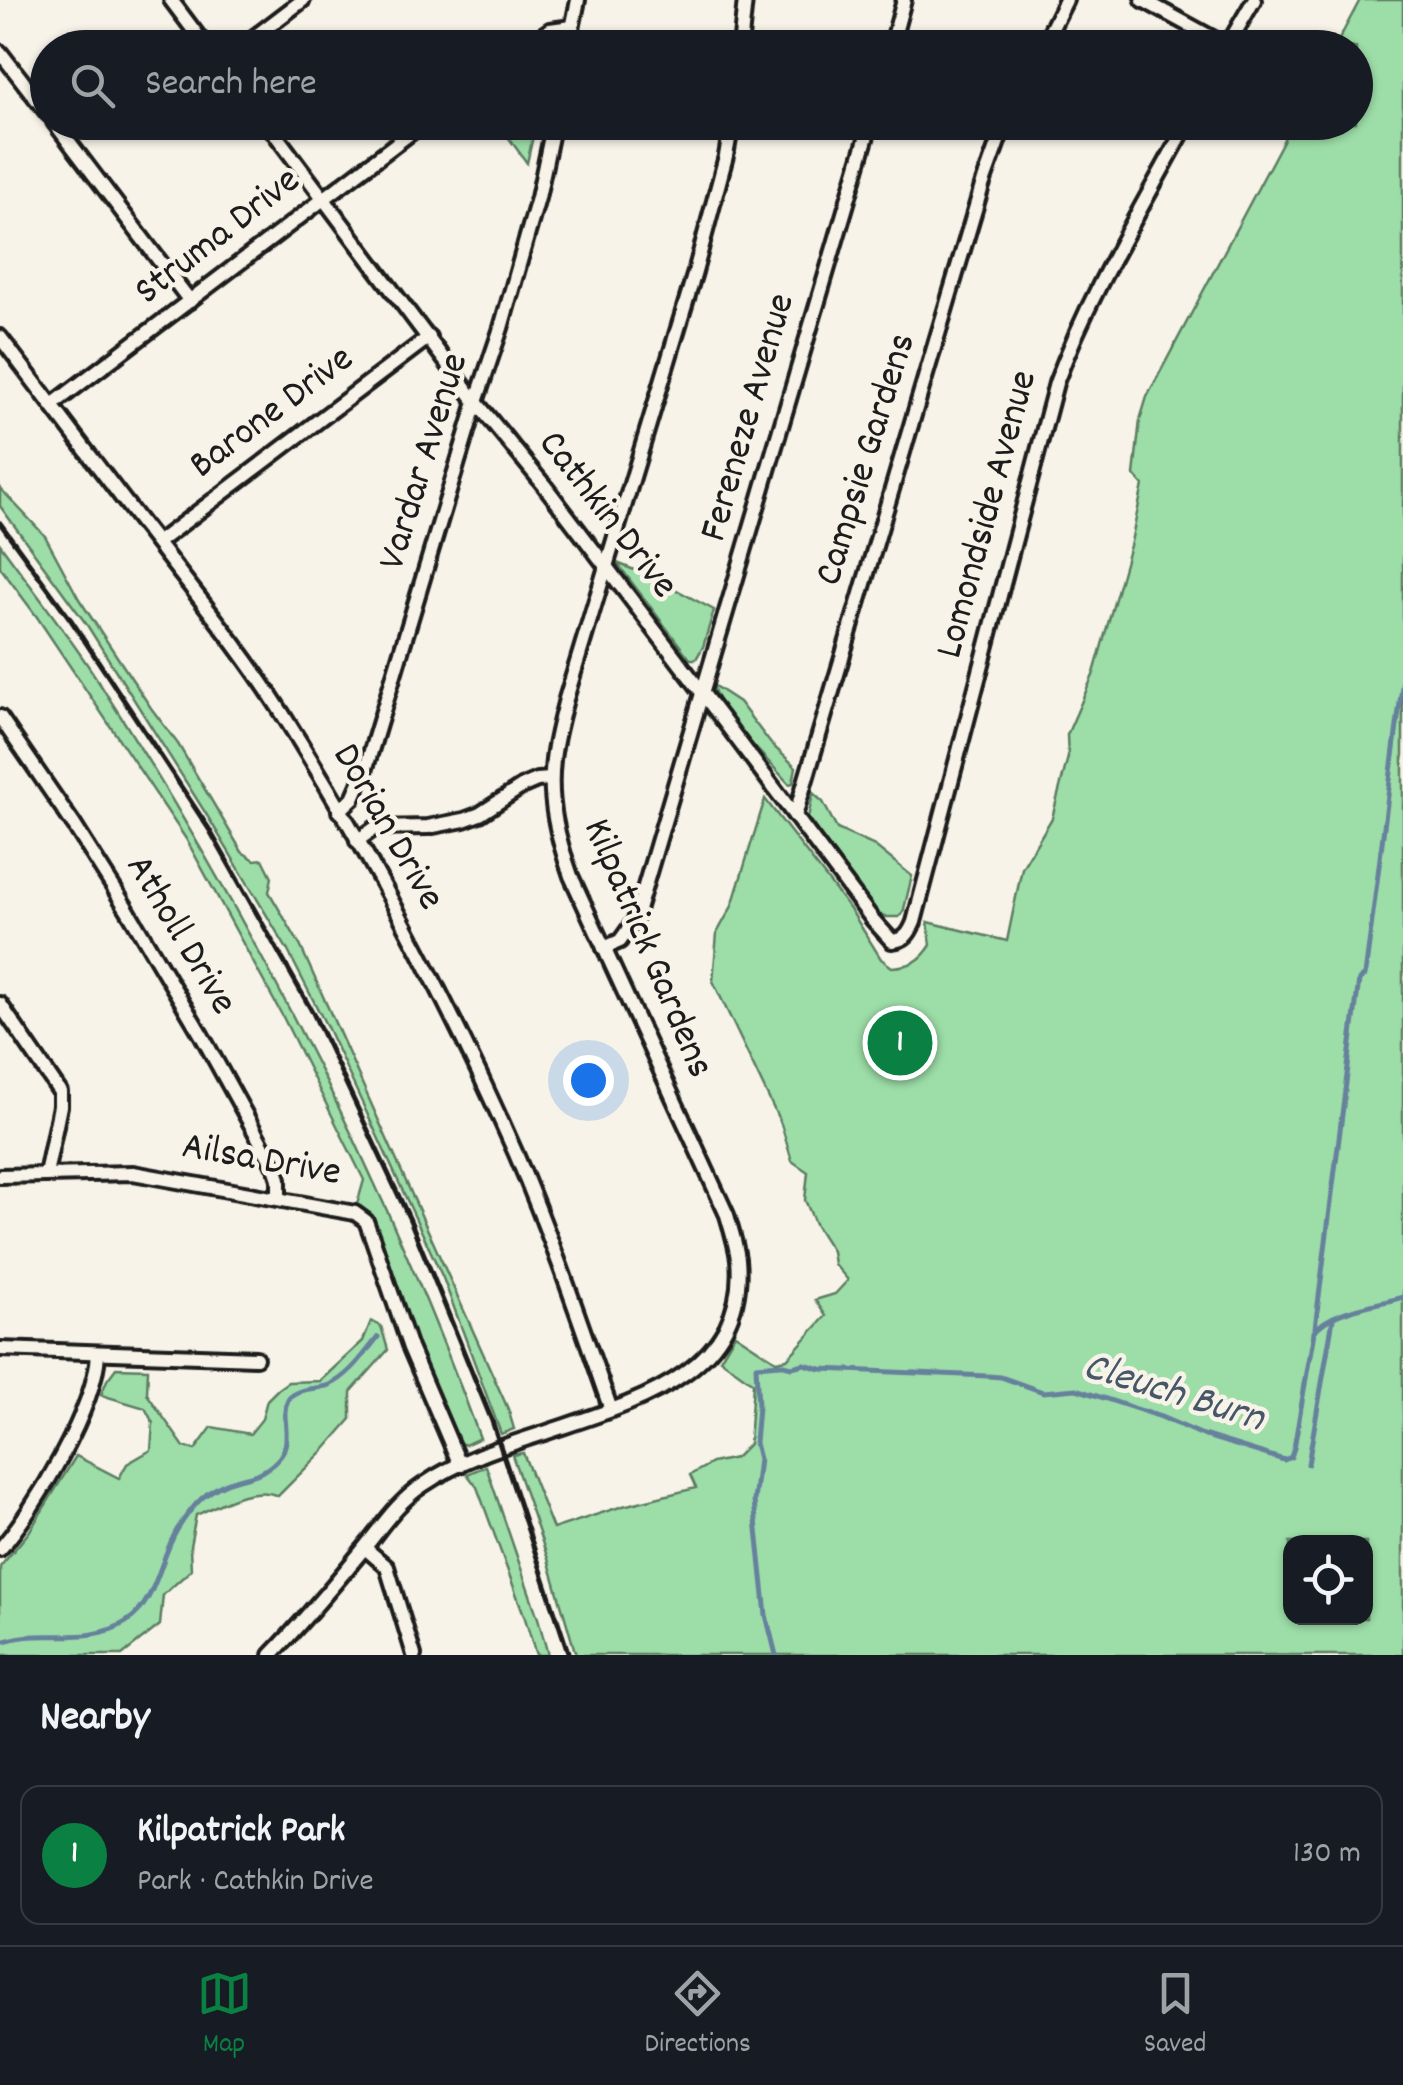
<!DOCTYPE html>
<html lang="en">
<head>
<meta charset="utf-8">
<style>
	body { margin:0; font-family:Dekko,sans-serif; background:#20242c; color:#f1f3f6 }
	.controls { position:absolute; right:30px; bottom:30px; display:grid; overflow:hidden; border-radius:20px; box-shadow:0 2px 8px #0004 }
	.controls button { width:90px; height:90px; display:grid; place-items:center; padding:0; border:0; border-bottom:2px solid #363941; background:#171b24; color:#f1f3f6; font:50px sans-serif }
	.you { position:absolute; left:588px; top:1080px; width:35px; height:35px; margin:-25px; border:8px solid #fff; border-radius:50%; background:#1a73e8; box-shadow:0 0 0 15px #1a73e833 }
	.badge { display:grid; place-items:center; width:65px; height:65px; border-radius:50%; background:#0b8043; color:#fff; font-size:32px; font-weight:700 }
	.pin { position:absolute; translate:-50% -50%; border:5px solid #fff; box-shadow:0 2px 10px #0006 }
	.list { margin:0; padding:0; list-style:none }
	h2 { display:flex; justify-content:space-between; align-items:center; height:130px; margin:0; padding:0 40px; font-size:42px }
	h2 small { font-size:32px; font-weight:400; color:#9ea1a6 }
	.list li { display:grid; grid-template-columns:65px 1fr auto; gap:30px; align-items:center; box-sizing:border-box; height:140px; margin:0 20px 20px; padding:0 20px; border:2px solid #363941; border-radius:20px }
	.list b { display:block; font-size:38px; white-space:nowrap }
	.list p { margin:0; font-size:32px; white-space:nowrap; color:#9ea1a6 }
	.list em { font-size:32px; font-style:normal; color:#9ea1a6 }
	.icon { flex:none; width:55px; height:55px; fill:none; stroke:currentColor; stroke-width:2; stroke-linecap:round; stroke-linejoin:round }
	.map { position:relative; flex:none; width:1403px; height:1655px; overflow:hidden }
	.search { position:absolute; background:#171b24; box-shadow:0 2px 8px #0004; left:30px; right:30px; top:30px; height:110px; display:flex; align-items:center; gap:25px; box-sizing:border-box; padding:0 35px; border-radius:55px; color:#9ea1a6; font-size:38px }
	.sheet { height:290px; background:#171b24 }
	nav { display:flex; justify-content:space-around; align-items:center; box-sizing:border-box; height:140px; border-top:2px solid #363941; background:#171b24; font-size:28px; color:#9ea1a6 }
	nav a { display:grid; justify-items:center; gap:5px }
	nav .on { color:#0b8043 }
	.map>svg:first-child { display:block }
	.green { fill:#9ddea8; stroke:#5c7d62; stroke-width:2.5; fill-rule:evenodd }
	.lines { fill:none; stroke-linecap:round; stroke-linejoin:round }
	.stream { stroke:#66819c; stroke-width:5 }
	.street-casing { stroke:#1c1c1c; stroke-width:20 }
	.street { stroke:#f7f3e8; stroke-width:12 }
	.rail { stroke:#1c1c1c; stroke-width:5 }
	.labels { text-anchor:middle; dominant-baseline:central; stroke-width:9; stroke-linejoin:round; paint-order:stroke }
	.street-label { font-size:40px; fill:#1c1c1c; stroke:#f7f3e8 }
	.water-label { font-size:42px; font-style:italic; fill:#475767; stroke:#f7f3e8 }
</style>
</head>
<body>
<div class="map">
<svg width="1403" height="1655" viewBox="0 0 1403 1655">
	<rect width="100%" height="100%" fill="#f7f3e8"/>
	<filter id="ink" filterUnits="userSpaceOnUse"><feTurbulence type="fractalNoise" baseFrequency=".01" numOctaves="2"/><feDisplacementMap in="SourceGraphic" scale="20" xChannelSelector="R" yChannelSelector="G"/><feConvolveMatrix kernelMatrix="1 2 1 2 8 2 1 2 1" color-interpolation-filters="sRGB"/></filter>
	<g filter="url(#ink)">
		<g class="green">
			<path d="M1360 0H1403V1655H576L548 1559 512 1455 523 1453 553 1529 623 1506 696 1488 690 1475 712 1463 735 1458 749 1444 753 1383 720 1359 735 1334 776 1361 787 1359 826 1316 815 1300 835 1294 848 1280 834 1264 832 1251 816 1226 805 1200 808 1172 792 1161 781 1124 713 981 717 933 732 906 765 799 852 912 881 959 892 967C911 966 921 961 931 945L928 922 1007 941 1022 868 1052 818 1068 757 1067 735 1094 673 1131 542 1143 485 1134 475 1140 420 1147 397 1292 124 1356 122V48L1335 47ZM1290 1542H1366V1618H1290Z"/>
			<polygon points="498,123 536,123 527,163"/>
			<polygon points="0,488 45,536 79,599 151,708 178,744 242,852 255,860 263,859 272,877 269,892 300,945 508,1409 514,1429 501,1434 443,1278 328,1029 287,949 208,817 87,625 0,506"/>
			<path d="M0 544C31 587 64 629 93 673 249 914 381 1170 480 1438L465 1445 457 1442 356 1208 364 1180 283 1017 186 839 37 617 0 567Z"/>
			<polygon points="617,563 654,578 714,610 703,647 696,659 690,659"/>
			<path d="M713 685 739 702 771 744 796 767 793 783 789 784C769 761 717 712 713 685Z"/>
			<polygon points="813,793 823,802 837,829 875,846 912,876 903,913 899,917 887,917 877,913 808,818"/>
			<path d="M371 1321 381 1326 388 1350 351 1392V1419L325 1449 278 1496C253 1484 219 1505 196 1515L190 1546 191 1570 163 1595 160 1625 122 1655H0V1567L29 1532 76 1456 119 1478 127 1464 151 1450 153 1423 145 1408 101 1395 107 1380 116 1368 148 1369 147 1394 184 1447 195 1450 212 1427 250 1434 262 1419 267 1400 278 1389 288 1382 320 1381 363 1341Z"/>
			<polygon points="486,1466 538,1618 548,1655 536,1655 524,1615 477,1487 467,1474"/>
		</g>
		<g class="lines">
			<g class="stream">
				<polyline points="1315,1328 1359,980 1365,975 1403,679"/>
				<polyline points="1308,1464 1333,1319"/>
				<path d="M0 1643C39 1626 84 1648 126 1622 157 1602 159 1560 177 1530 193 1504 208 1487 239 1479 253 1475 262 1474 273 1464 298 1443 278 1418 288 1400 295 1387 317 1390 329 1385 349 1377 364 1354 378 1337"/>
				<path d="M776 1655 766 1615 754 1501 759 1459 755 1443 758 1407 756 1366 780 1364 792 1367 804 1364 821 1369 988 1376 1001 1377 1043 1392 1076 1389 1161 1417 1203 1435 1284 1460 1291 1457 1294 1448 1314 1332C1329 1310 1377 1305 1403 1297"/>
			</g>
			<g class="street-casing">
				<g id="street">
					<polyline points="171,0 207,48"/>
					<polyline points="1143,0 1227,46"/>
					<polyline points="240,48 303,0"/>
					<polyline points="524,48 550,30 572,27"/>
					<polyline points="568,48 578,0"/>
					<polyline points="740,48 745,0"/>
					<polyline points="891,48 904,0"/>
					<polyline points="1042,48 1066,0"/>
					<polyline points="1226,48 1254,0"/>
					<polyline points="0,52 48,114"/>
					<polyline points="54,122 190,301"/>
					<path d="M266 122 476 402 544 485 723 720 873 920 892 941C905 940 909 934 914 922L1056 383C1090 292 1142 208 1188 122"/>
					<path d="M0 337C52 405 103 474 156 542 199 598 244 653 282 713 370 853 449 1002 516 1154 552 1238 581 1324 611 1410"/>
					<polyline points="52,405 425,122"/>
					<polyline points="157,543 429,337"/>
					<polyline points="0,717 74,825 127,909 202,1036 276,1170 279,1179 279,1198"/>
					<polyline points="339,811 353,798 365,771 476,402 501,328 538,198 554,122"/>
					<polyline points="795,816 982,186 1005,122"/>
					<polyline points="357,841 375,828 428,827 464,820 480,814 523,786 537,780 551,779"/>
					<polyline points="604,948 620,941 635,920 871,122"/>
					<polyline points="0,1004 60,1092 60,1106 46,1174"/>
					<polyline points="0,1176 133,1173 355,1213 366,1221 373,1240 410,1348 460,1465"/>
					<polyline points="0,1349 256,1358"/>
					<polyline points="365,1548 387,1567 414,1655"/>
					<path d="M0 1549C36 1508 95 1408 98 1354"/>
					<path d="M271 1655C303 1622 332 1587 361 1552 381 1528 396 1503 423 1485 458 1461 500 1447 541 1434 626 1405 749 1376 738 1259 736 1244 731 1229 727 1215L571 876C558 839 548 801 553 760 555 740 561 719 566 699L695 272 726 156 732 122"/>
				</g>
			</g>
			<use href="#street" class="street"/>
			<polyline class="rail" points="0,523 71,620 209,829 313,1013 410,1220 492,1421 569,1655"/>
		</g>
	</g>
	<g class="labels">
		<g class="street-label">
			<text transform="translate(219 238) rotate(-38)">Struma Drive</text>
			<text transform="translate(273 414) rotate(-37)">Barone Drive</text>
			<text transform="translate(750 418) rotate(-74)">Fereneze Avenue</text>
			<text transform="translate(868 460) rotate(-73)">Campsie Gardens</text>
			<text transform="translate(426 462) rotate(-73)">Vardar Avenue</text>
			<text transform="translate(989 515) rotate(-75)">Lomondside Avenue</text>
			<text transform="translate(606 516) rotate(52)">Cathkin Drive</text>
			<text transform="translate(386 828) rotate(60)">Dorian Drive</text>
			<text transform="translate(179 936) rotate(59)">Atholl Drive</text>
			<text transform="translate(646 949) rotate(67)">Kilpatrick Gardens</text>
			<text transform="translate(261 1162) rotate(10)">Ailsa Drive</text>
		</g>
		<g class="water-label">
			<text transform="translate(1173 1395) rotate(17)">Cleuch Burn</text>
		</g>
	</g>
</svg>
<div class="controls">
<button><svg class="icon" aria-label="locate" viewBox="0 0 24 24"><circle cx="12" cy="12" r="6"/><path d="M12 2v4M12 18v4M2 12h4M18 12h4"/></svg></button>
</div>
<div class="you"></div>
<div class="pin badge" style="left:900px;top:1043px">1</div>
<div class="search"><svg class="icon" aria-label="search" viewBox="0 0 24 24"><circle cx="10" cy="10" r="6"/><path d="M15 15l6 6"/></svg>Search here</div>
</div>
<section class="sheet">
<h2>Nearby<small></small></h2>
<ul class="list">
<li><span class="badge">1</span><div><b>Kilpatrick Park</b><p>Park · Cathkin Drive</p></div><em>130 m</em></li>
</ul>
</section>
<nav>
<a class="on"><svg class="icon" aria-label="map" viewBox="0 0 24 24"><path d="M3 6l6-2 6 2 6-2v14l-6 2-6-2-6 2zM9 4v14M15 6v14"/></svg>Map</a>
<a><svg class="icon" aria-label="directions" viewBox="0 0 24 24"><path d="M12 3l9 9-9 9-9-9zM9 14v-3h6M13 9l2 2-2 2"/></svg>Directions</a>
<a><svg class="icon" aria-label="saved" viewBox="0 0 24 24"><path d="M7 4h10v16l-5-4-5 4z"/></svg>Saved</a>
</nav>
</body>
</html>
